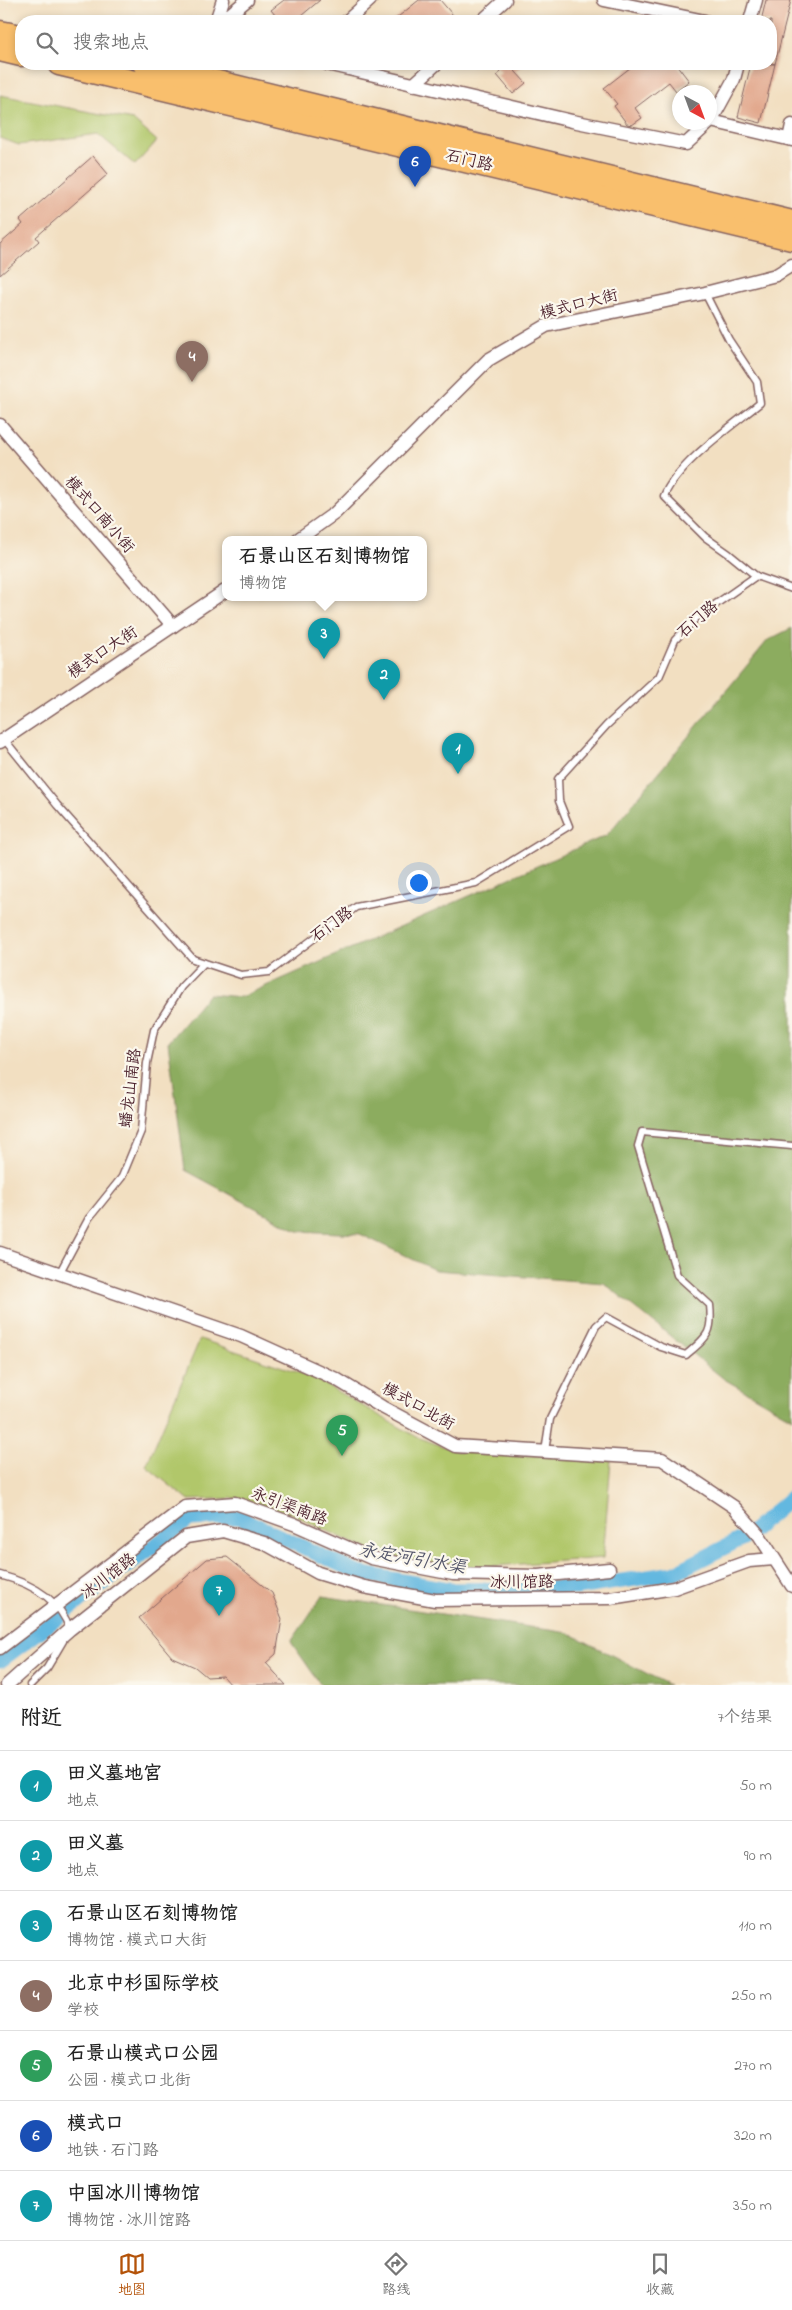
<!DOCTYPE html>
<html lang="zh">
<head>
<meta charset="utf-8">
<style>
	body { margin:0; font-family:"Indie Flower","LXGW WenKai TC",sans-serif; background:#f6f6f6; color:#222 }
	.compass { position:absolute; left:672px; top:85px; width:45px; height:45px; border-radius:50%; background:#fff; box-shadow:0 2px 8px #0003; rotate:139deg }
	.you { position:absolute; left:418px; top:882px; width:18px; height:18px; margin:-12px; border:4px solid #fff; border-radius:50%; background:#1a73e8; box-shadow:0 0 0 8px #1a73e833 }
	.badge { display:grid; place-items:center; width:32px; height:32px; border-radius:50%; background:#b45309; color:#fff; font-size:16px; font-weight:700 }
	.pin { position:absolute; translate:-50% -41px; filter:drop-shadow(0 1px 2px #0008) }
	.pin::after { content:''; position:absolute; top:26px; width:18px; height:15px; background:inherit; clip-path:polygon(0 0,100% 0,50% 100%) }
	.popup { position:absolute; left:222px; top:536px; width:205px; height:65px; box-sizing:border-box; display:grid; place-content:center; border-radius:10px; background:#fff; filter:drop-shadow(0 1px 4px #0005); font-size:16px; white-space:nowrap; color:#767676 }
	.popup b { font-size:19px; color:#222 }
	.popup::after { content:''; position:absolute; left:50%; top:100%; margin-left:-10px; border:10px solid transparent; border-top-color:#fff }
	.list { margin:0; padding:0; list-style:none }
	h2 { display:flex; justify-content:space-between; align-items:center; height:65px; margin:0; padding:0 20px; font-size:21px }
	h2 small { font-size:16px; font-weight:400; color:#767676 }
	.list li { display:grid; grid-template-columns:32px 1fr auto; gap:15px; align-items:center; box-sizing:border-box; height:70px; padding:0 20px; border-top:1px solid #e0e0e0 }
	.list b { display:block; font-size:19px; white-space:nowrap }
	.list p { margin:0; font-size:16px; white-space:nowrap; color:#767676 }
	.list em { font-size:16px; font-style:normal; color:#767676 }
	.icon { flex:none; width:28px; height:28px; fill:none; stroke:currentColor; stroke-width:2; stroke-linecap:round; stroke-linejoin:round }
	.map { position:relative; flex:none; width:792px; height:1685px; overflow:hidden }
	.search { position:absolute; background:#fff; box-shadow:0 2px 8px #0003; left:15px; right:15px; top:15px; height:55px; display:flex; align-items:center; gap:12px; box-sizing:border-box; padding:0 18px; border-radius:20px; color:#767676; font-size:19px }
	.sheet { height:555px; background:#fff }
	nav { display:flex; justify-content:space-around; align-items:center; box-sizing:border-box; height:70px; border-top:1px solid #e0e0e0; background:#fff; font-size:14px; color:#767676 }
	nav a { display:grid; justify-items:center; gap:2px }
	nav .on { color:#b45309 }
	.map>svg:first-child { display:block }
	.green { fill:#b1c76b; stroke:#7e734b }
	.forest { fill:#8cac5f; stroke:#6b6645 }
	.lines { fill:none; stroke-linecap:round; stroke-linejoin:round }
	.canal { stroke:#64b8e0; stroke-width:15 }
	.building { fill:#e2a88d }
	.lane-casing { stroke:#856260; stroke-width:9 }
	.street-casing { stroke:#856260; stroke-width:15 }
	.highway-casing { stroke:#856260; stroke-width:25 }
	.lane { stroke:#fff; stroke-width:6 }
	.street { stroke:#fff; stroke-width:12 }
	.highway { stroke:#f9bf6d; stroke-width:22 }
	.labels { text-anchor:middle; dominant-baseline:central; stroke-width:4.5; stroke-linejoin:round; paint-order:stroke }
	.street-label { font-size:16px; fill:#4a1f2b; stroke:#fbf7ec }
	.water-label { font-size:18px; font-style:italic; fill:#53556a; stroke:#fbf7ec }
</style>
</head>
<body>
<div class="map">
<svg width="792" height="1685" viewBox="0 0 792 1685">
	<rect width="100%" height="100%" fill="#fbf7ec"/>
	<filter id="ink" filterUnits="userSpaceOnUse"><feTurbulence type="fractalNoise" baseFrequency=".02" numOctaves="2"/><feDisplacementMap in="SourceGraphic" scale="10" xChannelSelector="R" yChannelSelector="G"/><feConvolveMatrix kernelMatrix="1 2 1 2 8 2 1 2 1" color-interpolation-filters="sRGB"/></filter>
	<filter id="wash" filterUnits="userSpaceOnUse"><feTurbulence type="fractalNoise" baseFrequency=".0096" numOctaves="4" result="noise"/><feDisplacementMap in="SourceGraphic" scale="20" xChannelSelector="R" yChannelSelector="G"/><feGaussianBlur stdDeviation="1.12" result="paint"/><feColorMatrix in="noise" values="0 0 0 0 0 0 0 0 0 0 0 0 0 0 0 0 0 1.4 0 .05"/><feComposite in="paint" operator="in"/></filter>
	<g filter="url(#wash)">
		<rect width="100%" height="100%" fill="#f2dfc1"/>
		<g class="green">
			<polygon points="0,95 133,120 157,141 135,165 98,134 19,145 0,138"/>
			<polygon points="200,1339 312,1377 417,1437 456,1451 611,1460 603,1558 454,1569 370,1551 292,1514 241,1498 188,1500 146,1466"/>
		</g>
		<g class="forest">
			<polygon points="792,628 792,1418 724,1379 604,1283 435,1270 360,1234 298,1231 185,1170 168,1042 209,994 241,997 607,835 768,640"/>
			<polygon points="322,1596 569,1633 669,1685 321,1685 291,1642"/>
		</g>
		<g class="lines">
			<polyline class="canal" points="0,1661 190,1519 239,1517 358,1573 453,1590 577,1588 674,1573 747,1536 792,1497"/>
		</g>
		<g id="blocks">
			<g class="building">
				<polygon points="284,0 320,0 295,21 280,21 271,10"/>
				<polygon points="419,0 440,0 458,21 393,21"/>
				<polygon points="766,0 791,0 775,64 771,63 771,21 761,21"/>
				<polygon points="494,64 524,64 515,71 526,83 513,94 497,75 501,72"/>
				<polygon points="635,64 676,64 689,81 676,91 669,82 635,108 642,118 632,125 627,124 614,106 617,104 604,88"/>
				<polygon points="751,64 775,64 761,123 738,117"/>
				<polygon points="93,156 108,174 36,237 39,241 0,275 0,244 23,224 20,220"/>
				<polygon points="227,1557 272,1593 282,1619 276,1654 266,1663 286,1685 231,1685 223,1676 207,1677 195,1667 172,1657 139,1618 207,1559"/>
			</g>
		</g>
	</g>
	<g filter="url(#ink)">
		<use href="#blocks" fill-opacity="0" stroke="#856260" stroke-width="1"/>
		<g class="lines">
			<g class="lane-casing">
				<g id="lane">
					<path d="M705 293 729 340 757 382 760 403C732 426 678 463 664 496L705 537 729 554 756 576 792 589"/>
					<polyline points="4,739 57,805 193,959 241,975 269,972 356,907 476,883 569,826 559,801 558,779 607,725 659,677 675,640 696,618 756,576"/>
					<polyline points="60,1272 89,1218 122,1177 141,1131 147,1063 154,1030 181,987 204,963"/>
					<path d="M545 1451 550 1419 596 1326 606 1317 661 1347 686 1355C707 1337 713 1334 710 1305L677 1275 638 1146 642 1132 792 1146"/>
					<path d="M0 1575C30 1583 60 1598 70 1630"/>
					<polyline points="30,1685 47,1668 63,1641"/>
				</g>
			</g>
			<g class="street-casing">
				<g id="street">
					<polyline points="604,0 705,21"/>
					<polyline points="216,21 223,0"/>
					<polyline points="222,21 247,0"/>
					<polyline points="347,21 370,0"/>
					<polyline points="482,21 505,0"/>
					<polyline points="750,21 756,0"/>
					<polyline points="327,64 572,121 686,144 711,121 734,79 738,64"/>
					<polyline points="413,85 436,64"/>
					<polyline points="711,121 792,140"/>
					<polyline points="789,139 792,125"/>
					<polyline points="0,425 173,626"/>
					<polyline points="297,540 335,513 488,360 546,326 705,293 776,275 792,265"/>
					<polyline points="0,742 225,591"/>
					<polyline points="0,1253 241,1336 336,1379 382,1407 455,1446 662,1459 734,1507 759,1535 792,1586"/>
					<polyline points="0,1648 185,1507 235,1503 294,1524 371,1558 453,1574 538,1576 609,1569"/>
					<polyline points="7,1685 70,1629 186,1537 223,1531 264,1543 318,1573 364,1587 435,1600 610,1598 674,1588 749,1561 774,1559"/>
				</g>
			</g>
			<g class="highway-casing">
				<g id="highway">
					<polyline points="0,32 21,36"/>
					<polyline points="0,50 21,55"/>
					<polyline points="59,64 792,239"/>
					<polyline points="144,64 792,222"/>
				</g>
			</g>
			<use href="#lane" class="lane"/>
			<use href="#street" class="street"/>
			<use href="#highway" class="highway"/>
		</g>
	</g>
	<g class="labels">
		<g class="street-label">
			<text transform="translate(469 161) rotate(13)">石门路</text>
			<text transform="translate(579 305) rotate(-14)">模式口大街</text>
			<text transform="translate(99 515) rotate(49)">模式口南小街</text>
			<text transform="translate(698 620) rotate(-41)">石门路</text>
			<text transform="translate(103 653) rotate(-34)">模式口大街</text>
			<text transform="translate(332 925) rotate(-36)">石门路</text>
			<text transform="translate(131 1088) rotate(-83)">蟠龙山南路</text>
			<text transform="translate(418 1407) rotate(29)">模式口北街</text>
			<text transform="translate(289 1507) rotate(21)">永引渠南路</text>
			<text transform="translate(109 1577) rotate(-38)">冰川馆路</text>
			<text transform="translate(522 1583) rotate(-1)">冰川馆路</text>
		</g>
		<g class="water-label">
			<text transform="translate(412 1560) rotate(10)">永定河引水渠</text>
		</g>
	</g>
</svg>
<svg class="compass" viewBox="-18 -18 36 36"><path d="M0-13l5 13h-10z" fill="#e53935"/><path d="M0 13l5-13h-10z" fill="#767676"/></svg>
<div class="you"></div>
<div class="pin badge" style="left:458px;top:774px;background:#0f9aa8">1</div>
<div class="pin badge" style="left:384px;top:700px;background:#0f9aa8">2</div>
<div class="pin badge" style="left:324px;top:659px;background:#0f9aa8">3</div>
<div class="popup"><b>石景山区石刻博物馆</b>博物馆</div>
<div class="pin badge" style="left:192px;top:382px;background:#8d6e63">4</div>
<div class="pin badge" style="left:342px;top:1456px;background:#2e9e5b">5</div>
<div class="pin badge" style="left:415px;top:187px;background:#1a4fb4">6</div>
<div class="pin badge" style="left:219px;top:1616px;background:#0f9aa8">7</div>
<div class="search"><svg class="icon" aria-label="search" viewBox="0 0 24 24"><circle cx="10" cy="10" r="6"/><path d="M15 15l6 6"/></svg>搜索地点</div>
</div>
<section class="sheet">
<h2>附近<small>7个结果</small></h2>
<ul class="list">
<li><span class="badge" style="background:#0f9aa8">1</span><div><b>田义墓地宫</b><p>地点</p></div><em>50 m</em></li>
<li><span class="badge" style="background:#0f9aa8">2</span><div><b>田义墓</b><p>地点</p></div><em>90 m</em></li>
<li><span class="badge" style="background:#0f9aa8">3</span><div><b>石景山区石刻博物馆</b><p>博物馆 · 模式口大街</p></div><em>110 m</em></li>
<li><span class="badge" style="background:#8d6e63">4</span><div><b>北京中杉国际学校</b><p>学校</p></div><em>250 m</em></li>
<li><span class="badge" style="background:#2e9e5b">5</span><div><b>石景山模式口公园</b><p>公园 · 模式口北街</p></div><em>270 m</em></li>
<li><span class="badge" style="background:#1a4fb4">6</span><div><b>模式口</b><p>地铁 · 石门路</p></div><em>320 m</em></li>
<li><span class="badge" style="background:#0f9aa8">7</span><div><b>中国冰川博物馆</b><p>博物馆 · 冰川馆路</p></div><em>350 m</em></li>
</ul>
</section>
<nav>
<a class="on"><svg class="icon" aria-label="map" viewBox="0 0 24 24"><path d="M3 6l6-2 6 2 6-2v14l-6 2-6-2-6 2zM9 4v14M15 6v14"/></svg>地图</a>
<a><svg class="icon" aria-label="directions" viewBox="0 0 24 24"><path d="M12 3l9 9-9 9-9-9zM9 14v-3h6M13 9l2 2-2 2"/></svg>路线</a>
<a><svg class="icon" aria-label="saved" viewBox="0 0 24 24"><path d="M7 4h10v16l-5-4-5 4z"/></svg>收藏</a>
</nav>
</body>
</html>
